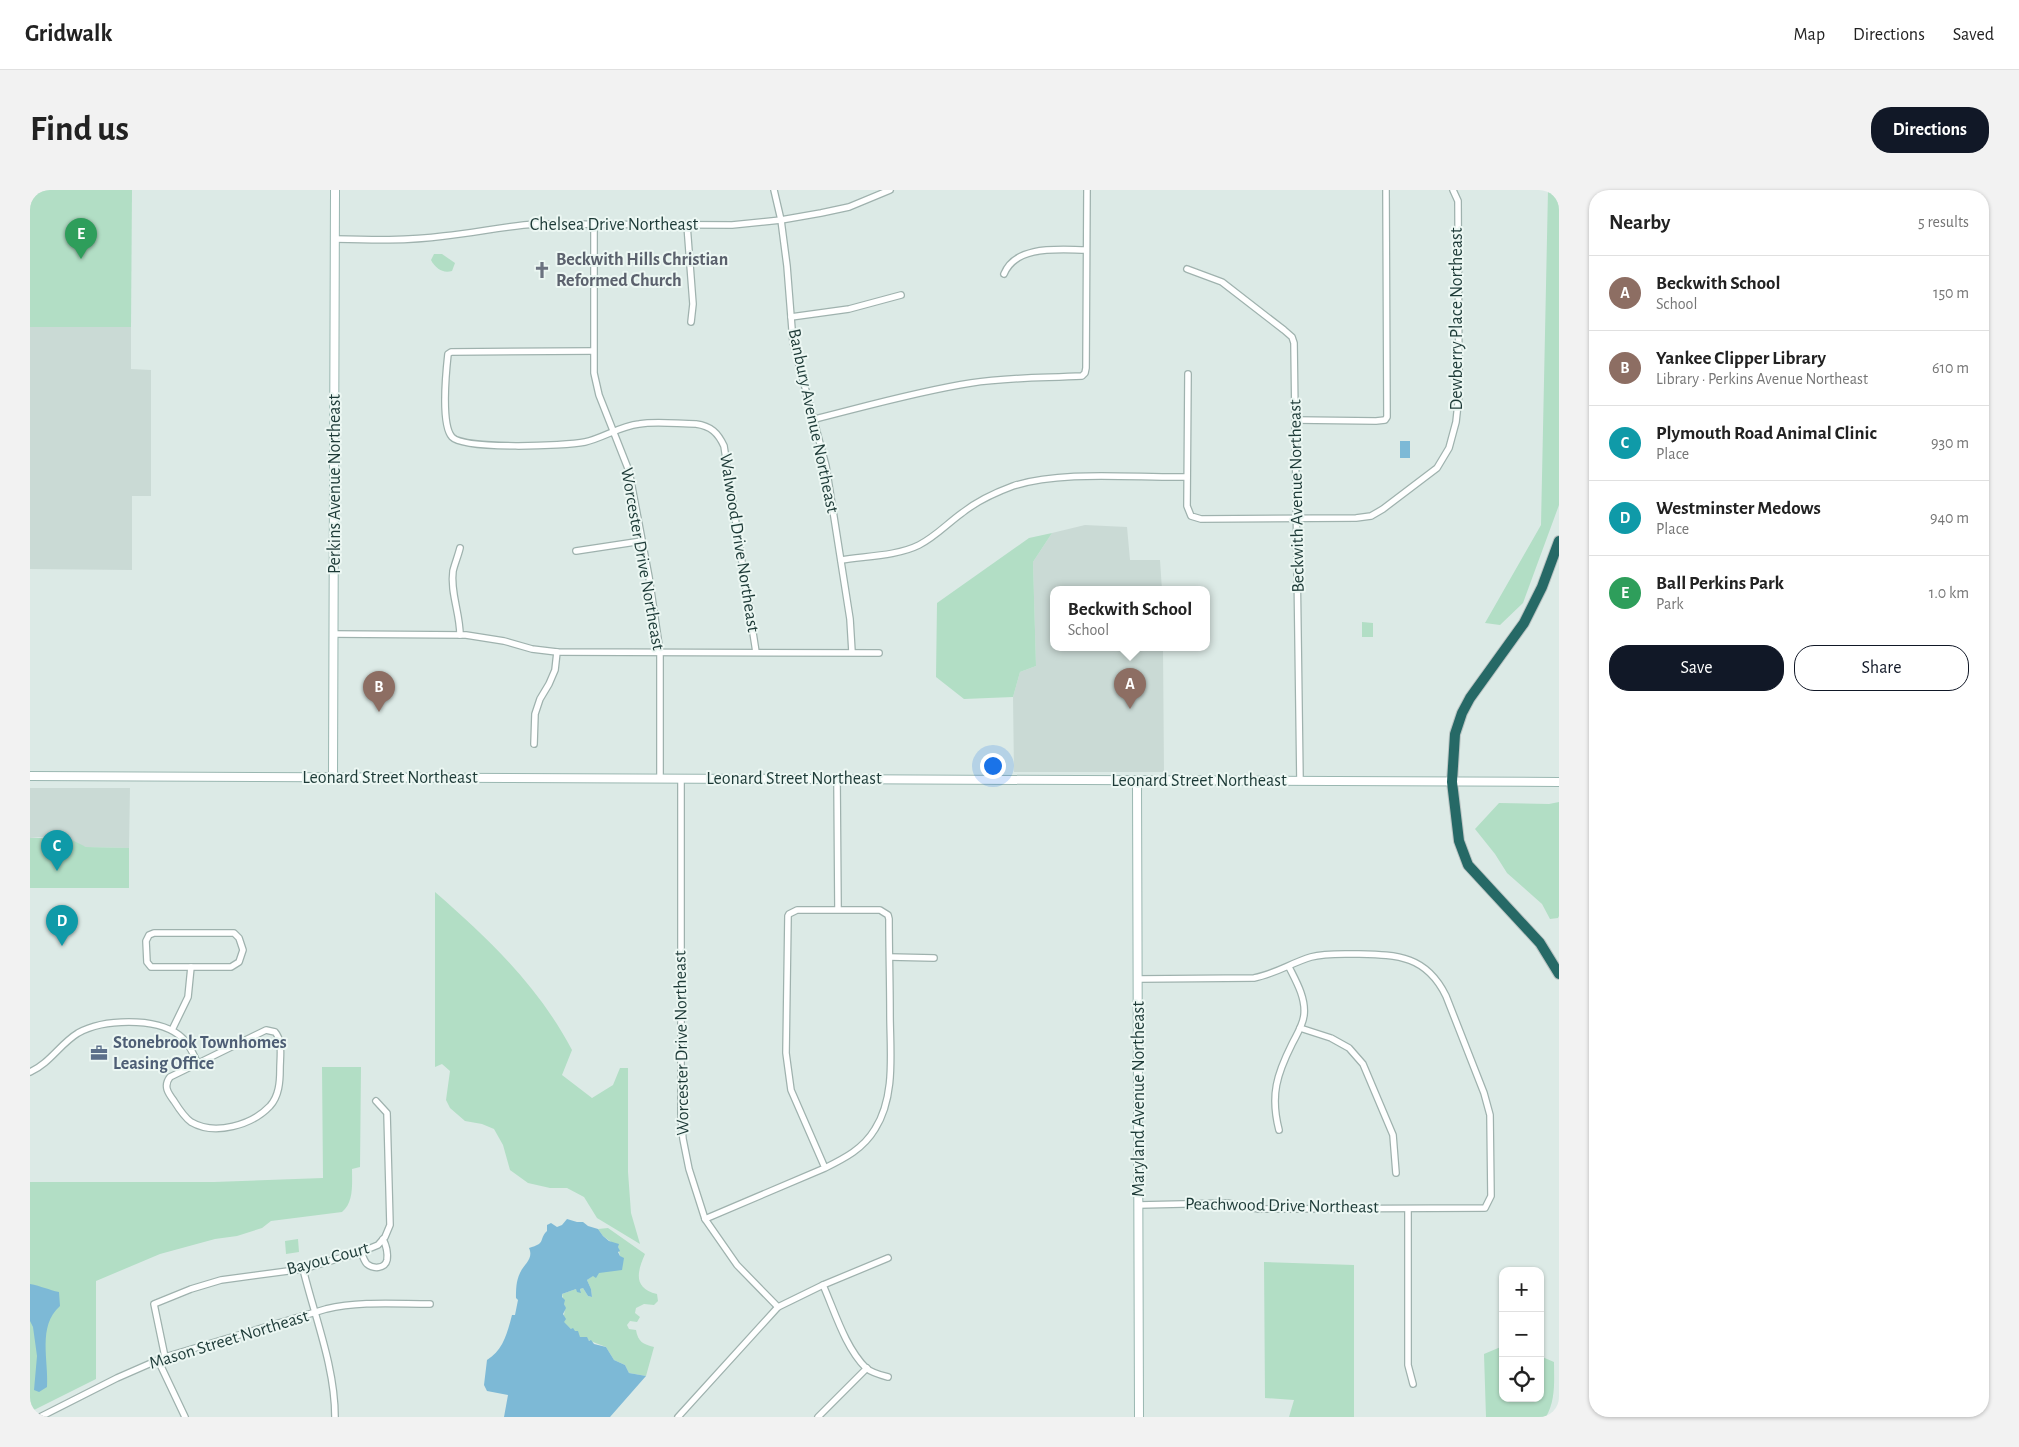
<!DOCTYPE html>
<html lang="en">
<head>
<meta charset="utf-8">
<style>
	body { margin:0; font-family:"Alegreya Sans",sans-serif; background:#f2f2f2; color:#222 }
	.controls { position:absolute; right:15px; bottom:15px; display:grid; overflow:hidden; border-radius:10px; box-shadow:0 1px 4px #0004 }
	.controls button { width:45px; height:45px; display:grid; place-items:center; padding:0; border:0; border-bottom:1px solid #e0e0e0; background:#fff; color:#222; font:25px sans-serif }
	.you { position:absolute; left:962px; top:575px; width:18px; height:18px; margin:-12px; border:4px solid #fff; border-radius:50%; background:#1a73e8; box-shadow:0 0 0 8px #1a73e833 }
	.badge { display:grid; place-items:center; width:32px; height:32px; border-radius:50%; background:#111827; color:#fff; font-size:16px; font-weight:700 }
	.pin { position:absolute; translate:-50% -41px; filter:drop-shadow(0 1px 2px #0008) }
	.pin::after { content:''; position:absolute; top:26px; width:18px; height:15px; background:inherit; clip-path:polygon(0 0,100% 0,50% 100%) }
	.popup { position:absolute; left:1020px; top:396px; width:160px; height:65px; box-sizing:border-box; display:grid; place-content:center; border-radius:10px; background:#fff; filter:drop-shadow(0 1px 4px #0005); font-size:16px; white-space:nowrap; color:#767676 }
	.popup b { font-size:19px; color:#222 }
	.popup::after { content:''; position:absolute; left:50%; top:100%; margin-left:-10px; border:10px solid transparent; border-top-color:#fff }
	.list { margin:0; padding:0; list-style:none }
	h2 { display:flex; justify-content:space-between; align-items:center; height:65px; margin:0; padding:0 20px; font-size:21px }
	h2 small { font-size:16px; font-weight:400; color:#767676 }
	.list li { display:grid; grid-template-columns:32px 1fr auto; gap:15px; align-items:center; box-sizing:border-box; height:75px; padding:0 20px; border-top:1px solid #e0e0e0 }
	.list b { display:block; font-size:19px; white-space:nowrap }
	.list p { margin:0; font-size:16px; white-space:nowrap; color:#767676 }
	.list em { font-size:16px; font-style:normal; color:#767676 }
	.actions { display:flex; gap:10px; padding:15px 20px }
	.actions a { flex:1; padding:11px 0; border:1px solid #111827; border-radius:20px; text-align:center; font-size:18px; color:#111827 }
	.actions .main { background:#111827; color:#fff }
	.icon { flex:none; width:28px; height:28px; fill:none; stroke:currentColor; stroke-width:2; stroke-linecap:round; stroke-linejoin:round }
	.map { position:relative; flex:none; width:1529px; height:1227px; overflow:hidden; border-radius:20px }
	header { display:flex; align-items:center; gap:30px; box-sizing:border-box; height:70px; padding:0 25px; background:#fff; border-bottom:1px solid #e0e0e0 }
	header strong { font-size:24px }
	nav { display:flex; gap:28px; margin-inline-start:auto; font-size:18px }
	.intro { display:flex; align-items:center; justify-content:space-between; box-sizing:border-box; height:120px; padding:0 30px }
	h1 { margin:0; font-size:35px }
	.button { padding:12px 22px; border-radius:20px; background:#111827; color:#fff; font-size:18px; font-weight:700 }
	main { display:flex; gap:30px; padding:0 30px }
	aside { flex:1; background:#fff; border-radius:20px; box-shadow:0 1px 4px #0004 }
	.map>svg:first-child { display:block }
	.built { fill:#cadad5 }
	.green { fill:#b2dec5 }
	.water { fill:#7db9d6 }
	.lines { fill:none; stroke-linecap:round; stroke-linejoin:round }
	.street-casing { stroke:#9fb2ae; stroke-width:8 }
	.secondary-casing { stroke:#9ab7b1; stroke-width:10 }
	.highway-casing { stroke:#bbc4c3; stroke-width:12 }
	.street { stroke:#fff; stroke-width:5.5 }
	.secondary { stroke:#fff; stroke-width:8 }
	.highway { stroke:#266966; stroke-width:10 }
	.labels { text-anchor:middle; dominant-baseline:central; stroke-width:4; stroke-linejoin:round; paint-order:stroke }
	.street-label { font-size:18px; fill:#1d3a37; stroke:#ecf7f3 }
	.worship-label { font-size:18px; font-weight:bold; fill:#5b616d; stroke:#ecf7f3; text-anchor:start }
	.service-label { font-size:18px; font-weight:bold; fill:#4e5e75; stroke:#ecf7f3; text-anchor:start }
</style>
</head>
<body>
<header>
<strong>Gridwalk</strong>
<nav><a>Map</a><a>Directions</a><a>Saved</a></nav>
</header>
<div class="intro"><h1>Find us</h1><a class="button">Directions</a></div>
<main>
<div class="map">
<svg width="1529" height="1227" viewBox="0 0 1529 1227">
	<rect width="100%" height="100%" fill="#dceae6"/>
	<g class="built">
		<polygon points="0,137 101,137 101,179 121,180 121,306 102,306 102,380 0,379"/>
		<polygon points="1055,335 1097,337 1100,370 1130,370 1132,400 1024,400 1024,458 1133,458 1134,582 984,582 983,507 990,482 1006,476 1003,372 1022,343"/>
		<polygon points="0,598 100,598 99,658 56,657 22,646 0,648"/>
	</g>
	<g class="green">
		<polygon points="0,0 102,0 101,137 0,137"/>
		<polygon points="1518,0 1529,0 1529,315 1493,413 1470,435 1455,433 1511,335"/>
		<path d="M404 64H412L425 73 422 81C413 84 405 78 401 70Z"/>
		<polygon points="1022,343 1003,372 1006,476 990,482 983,507 934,509 906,487 907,413 999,348"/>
		<polygon points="1332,432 1343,433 1343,447 1332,447"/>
		<polygon points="1529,612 1529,726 1528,728 1520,729 1512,714 1477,683 1465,664 1445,639 1469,613 1519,614"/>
		<polygon points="26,642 56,657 99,658 99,698 0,698 0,648 16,648"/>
		<path d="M405 702C458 748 509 797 542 860L532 885 562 908 583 895 590 878H598V982L601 1023 610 1054 567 1028 554 1007 537 998H520L498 993 480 980 473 955 464 939 452 934 435 931 420 918 416 910 420 881 412 874 405 877Z"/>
		<path d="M292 877H331L330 977 322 979C322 994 324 1012 312 1022L241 1031 232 1038 207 1046 185 1049 130 1064 66 1091V1189L0 1222V992H184L293 988Z"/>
		<path d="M578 1038 615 1064C607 1082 603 1098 627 1104L628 1111 624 1115 614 1114 606 1118 605 1123 610 1127 607 1132 600 1131 597 1135 599 1139 606 1140C608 1152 613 1154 624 1157L616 1186 599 1183 595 1175 584 1170 576 1157 550 1147 533 1132 535 1118 532 1104 546 1099 551 1102 550 1099 553 1098 558 1106 562 1107 561 1099 557 1090 590 1066 588 1057 573 1046 568 1039Z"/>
		<polygon points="268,1049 269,1062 256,1064 255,1051"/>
		<polygon points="1234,1072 1324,1075 1324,1227 1259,1227 1264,1210 1235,1208"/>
		<path d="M1473 1156V1208H1510V1166L1524 1172C1524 1190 1526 1210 1516 1227H1456L1454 1164Z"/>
	</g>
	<g class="water">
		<rect x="1370" y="251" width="10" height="17"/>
		<path d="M537 1029 547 1032H553L558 1036 568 1039 573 1046 579 1051 589 1054 588 1057 590 1061 588 1062 590 1066 594 1068 592 1080 569 1083 566 1088 563 1086 557 1090 561 1099 562 1107 558 1106 553 1098 550 1099 551 1103 547 1102 546 1099 532 1104V1107L535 1110 534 1114 536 1118 533 1124 536 1129 534 1132 541 1139 543 1138 545 1141H548L550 1147H557L559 1151 561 1150 564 1154 576 1157 584 1170 595 1175 599 1183 616 1186 580 1227H474L478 1205 457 1201 454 1195 457 1170C473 1160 477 1144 482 1125H485L488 1110 486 1108C486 1100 486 1091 490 1083 494 1074 504 1069 499 1058 517 1053 508 1050 517 1041V1035L521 1033 527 1037 532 1035Z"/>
		<path d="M0 1094C11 1096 19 1100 29 1102L30 1116C7 1136 19 1171 17 1197L9 1202 4 1200 7 1166 3 1137 0 1131Z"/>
	</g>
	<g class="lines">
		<g class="street-casing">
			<g id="street">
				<polyline points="744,0 751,30 757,76 763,152 796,276 820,429 822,462"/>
				<polyline points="564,34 564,183 569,205 599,281 619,387 630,462 630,589"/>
				<polyline points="657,35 663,114 661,132"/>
				<path d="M305 49C341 50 377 51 414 46 445 43 475 36 506 34L702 35 751 30 791 23 819 17 860 0"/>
				<polyline points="1157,79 1192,92 1254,140 1262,147 1264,153 1270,591"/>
				<path d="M974 84C986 54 1031 60 1056 60"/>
				<polyline points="761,127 819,119 871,105"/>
				<path d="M563 161 421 162 418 164C416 182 411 235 422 247 434 260 535 256 555 252 573 248 590 236 609 234 627 231 648 234 666 234 681 236 688 243 694 256L726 462"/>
				<polyline points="1158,184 1157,316 1161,326 1171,329 1326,328 1341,326 1353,319 1407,278 1419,258 1426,232 1429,204 1428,11 1423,0"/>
				<path d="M785 229C837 216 889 201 941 193 978 187 1015 188 1052 186L1055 183 1056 178 1057 0"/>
				<polyline points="1266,230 1346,231 1355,230 1357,227 1356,0"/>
				<polyline points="546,361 612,351"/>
				<path d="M811 370C836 366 867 366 889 355 905 347 918 333 932 323 947 311 964 303 983 296 1032 280 1104 288 1157 287"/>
				<polyline points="304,444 436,445 474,451 502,459 527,462 849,463"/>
				<path d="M430 445C430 423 420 402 423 381 425 373 428 366 430 358"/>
				<polyline points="504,554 505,524 510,509 519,494 525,480 527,462"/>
				<polyline points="651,589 651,927 653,949 659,979 675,1029 707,1075 748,1117"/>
				<polyline points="807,589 808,719"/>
				<polygon points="124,743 204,743 209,748 213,760 209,772 201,777 121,777 117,772 116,751 119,745"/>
				<polyline points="860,767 904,768"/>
				<path d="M1109 789 1224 788C1245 784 1261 773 1281 767 1295 763 1312 764 1327 764 1367 765 1396 765 1416 806L1454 903 1460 925 1461 1006 1455 1018 1229 1019 1197 1013 1109 1015"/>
				<polyline points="1270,838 1301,848 1319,858 1333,874 1363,945 1366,983"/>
				<polyline points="142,840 158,807 161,777"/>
				<path d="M236 840 245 842C253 851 250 867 250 879 250 892 249 906 240 916 222 935 185 946 161 932 154 927 149 919 144 911 138 903 133 896 140 887Z"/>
				<path d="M0 882C20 873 30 854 48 843 73 829 125 827 149 845 158 852 163 863 168 874"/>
				<path d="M1249 940C1240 905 1247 884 1262 854 1267 844 1273 835 1274 825 1276 808 1266 791 1259 777"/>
				<polyline points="1378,1019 1378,1175 1383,1194"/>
				<path d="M675 1029 795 978C815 968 833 959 845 939 866 906 860 861 860 824 860 792 859 761 859 729L858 725 850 720H767L759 724 758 726 756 863 761 900 795 978"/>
				<path d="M331 1062C333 1066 334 1071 337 1074 343 1079 355 1079 357 1070 358 1063 356 1055 353 1049"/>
				<path d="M273 1079C285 1128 305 1177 305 1227"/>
				<path d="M793 1095C805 1122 815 1157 836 1178 842 1183 850 1185 858 1187"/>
				<polyline points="135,1167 124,1114 161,1099 191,1090 273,1079 331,1062 348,1055 355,1047 360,1035 357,923 346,911"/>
				<polyline points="128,1170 155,1227"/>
				<path d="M10 1227 87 1188 135 1167 296 1119C330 1111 365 1114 400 1114"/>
				<polyline points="648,1227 748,1117 793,1095 858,1068"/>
				<polyline points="788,1227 837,1178"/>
			</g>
		</g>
		<g class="secondary-casing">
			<g id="secondary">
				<polyline points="0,586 1529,592"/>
				<polyline points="303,588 305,0"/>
				<polyline points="1107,591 1109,1227"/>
			</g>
		</g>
		<g class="highway-casing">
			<polyline id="highway" points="1529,351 1512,397 1494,433 1440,508 1432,523 1425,544 1422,592 1429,651 1438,675 1510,753 1529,784"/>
		</g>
		<use href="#street" class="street"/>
		<use href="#secondary" class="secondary"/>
		<use href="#highway" class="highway"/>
	</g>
	<defs>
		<g id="church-bare" transform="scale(1.35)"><path d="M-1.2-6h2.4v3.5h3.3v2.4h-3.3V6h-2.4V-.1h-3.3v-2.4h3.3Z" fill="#6b7280" stroke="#ecf7f3" stroke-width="2.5" paint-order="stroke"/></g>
		<g id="office-bare" transform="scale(1.35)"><path d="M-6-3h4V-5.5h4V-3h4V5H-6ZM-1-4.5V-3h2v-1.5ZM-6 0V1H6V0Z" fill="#5c6f8a" stroke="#ecf7f3" stroke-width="2.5" paint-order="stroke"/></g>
	</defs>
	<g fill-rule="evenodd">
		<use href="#church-bare" x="512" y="80"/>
		<use href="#office-bare" x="69" y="863"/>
	</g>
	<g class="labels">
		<g class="street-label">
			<text x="584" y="35">Chelsea Drive Northeast</text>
			<text transform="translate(1427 129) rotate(-90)">Dewberry Place Northeast</text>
			<text transform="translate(783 231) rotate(78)">Banbury Avenue Northeast</text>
			<text transform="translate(305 294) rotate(-90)">Perkins Avenue Northeast</text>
			<text transform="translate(1267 306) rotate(-91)">Beckwith Avenue Northeast</text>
			<text transform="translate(709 353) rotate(81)">Walwood Drive Northeast</text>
			<text transform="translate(612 369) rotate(80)">Worcester Drive Northeast</text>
			<text x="360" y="588">Leonard Street Northeast</text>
			<text x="764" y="589">Leonard Street Northeast</text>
			<text x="1169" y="591">Leonard Street Northeast</text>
			<text transform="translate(652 853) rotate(-91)">Worcester Drive Northeast</text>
			<text transform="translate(1109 909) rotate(-90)">Maryland Avenue Northeast</text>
			<text transform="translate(1252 1016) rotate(1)">Peachwood Drive Northeast</text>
			<text transform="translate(298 1069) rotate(-15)">Bayou Court</text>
			<text transform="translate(199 1150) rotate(-17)">Mason Street Northeast</text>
		</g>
		<g class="worship-label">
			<text x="526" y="70">Beckwith Hills Christian<tspan x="526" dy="21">Reformed Church</tspan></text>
		</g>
		<g class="service-label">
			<text x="83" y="853">Stonebrook Townhomes<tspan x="83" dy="21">Leasing Office</tspan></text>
		</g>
	</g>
</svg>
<div class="controls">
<button>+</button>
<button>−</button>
<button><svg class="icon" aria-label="locate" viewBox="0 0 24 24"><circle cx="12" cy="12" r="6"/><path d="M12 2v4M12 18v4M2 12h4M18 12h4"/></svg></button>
</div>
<div class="you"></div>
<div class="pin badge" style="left:1100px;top:519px;background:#8d6e63">A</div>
<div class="popup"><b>Beckwith School</b>School</div>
<div class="pin badge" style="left:349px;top:522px;background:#8d6e63">B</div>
<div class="pin badge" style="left:27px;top:681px;background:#0f9aa8">C</div>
<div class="pin badge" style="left:32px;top:756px;background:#0f9aa8">D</div>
<div class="pin badge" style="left:51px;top:69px;background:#2e9e5b">E</div>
</div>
<aside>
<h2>Nearby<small>5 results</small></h2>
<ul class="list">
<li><span class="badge" style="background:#8d6e63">A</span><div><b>Beckwith School</b><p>School</p></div><em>150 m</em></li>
<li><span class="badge" style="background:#8d6e63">B</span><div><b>Yankee Clipper Library</b><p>Library · Perkins Avenue Northeast</p></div><em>610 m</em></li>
<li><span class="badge" style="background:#0f9aa8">C</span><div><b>Plymouth Road Animal Clinic</b><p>Place</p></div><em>930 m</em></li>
<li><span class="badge" style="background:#0f9aa8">D</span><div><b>Westminster Medows</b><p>Place</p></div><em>940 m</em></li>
<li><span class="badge" style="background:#2e9e5b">E</span><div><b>Ball Perkins Park</b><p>Park</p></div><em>1.0 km</em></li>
</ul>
<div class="actions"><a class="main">Save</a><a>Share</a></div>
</aside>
</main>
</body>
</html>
